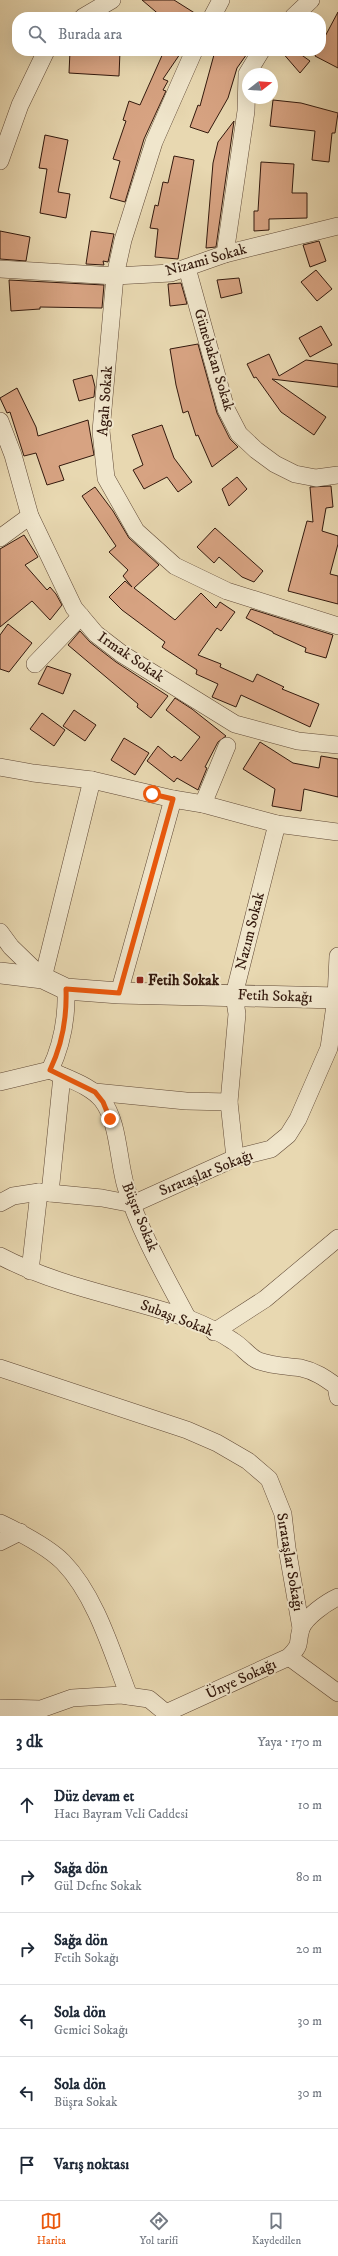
<!DOCTYPE html>
<html lang="tr">
<head>
<meta charset="utf-8">
<style>
	body { margin:0; font-family:"IM FELL DW Pica",serif; background:#f6f6f7; color:#1f2937 }
	.compass { position:absolute; left:242px; top:68px; width:36px; height:36px; border-radius:50%; background:#fff; box-shadow:0 4px 16px #0002; rotate:73deg }
	.stop { position:absolute; width:12px; height:12px; margin:-9px; border:3px solid #ea580c; border-radius:50%; background:#fff }
	.stop.end { background:#ea580c; border-color:#fff; box-shadow:0 1px 4px #0008 }
	.list { margin:0; padding:0; list-style:none }
	h2 { display:flex; justify-content:space-between; align-items:center; height:52px; margin:0; padding:0 16px; font-size:17px }
	h2 small { font-size:13px; font-weight:400; color:#747a83 }
	.list li { display:grid; grid-template-columns:26px 1fr auto; gap:12px; align-items:center; box-sizing:border-box; height:72px; padding:0 16px; border-top:1px solid #e0e1e3 }
	.list b { display:block; font-size:15px; white-space:nowrap }
	.list p { margin:0; font-size:13px; white-space:nowrap; color:#747a83 }
	.list em { font-size:13px; font-style:normal; color:#747a83 }
	.icon { flex:none; width:22px; height:22px; fill:none; stroke:currentColor; stroke-width:2; stroke-linecap:round; stroke-linejoin:round }
	.map { position:relative; flex:none; width:338px; height:1716px; overflow:hidden }
	.search { position:absolute; background:#fff; box-shadow:0 4px 16px #0002; left:12px; right:12px; top:12px; height:44px; display:flex; align-items:center; gap:10px; box-sizing:border-box; padding:0 14px; border-radius:16px; color:#747a83; font-size:15px }
	.sheet { height:484px; background:#fff }
	nav { display:flex; justify-content:space-around; align-items:center; box-sizing:border-box; height:56px; border-top:1px solid #e0e1e3; background:#fff; font-size:11px; color:#747a83 }
	nav a { display:grid; justify-items:center; gap:2px }
	nav .on { color:#ea580c }
	.map>svg:first-child { display:block }
	.building { fill:#d7a382; stroke:#33190d }
	.lines { fill:none; stroke-linecap:round; stroke-linejoin:round }
	.minor-casing { stroke:#604936; stroke-width:18 }
	.tertiary-casing { stroke:#604936; stroke-width:22 }
	.minor { stroke:#f0e6cc; stroke-width:17 }
	.tertiary { stroke:#f0e6cc; stroke-width:21 }
	.route { stroke:#ea580c; stroke-width:5 }
	.poi-dot { fill:#8f2418; stroke:#f0e6cc; stroke-width:1.5 }
	.labels { text-anchor:middle; dominant-baseline:central; stroke-width:4; stroke-linejoin:round; paint-order:stroke }
	.street-label { font-size:15px; fill:#33190d; stroke:#f0e6cc }
	.poi-label { font-size:15px; font-weight:bold; fill:#33190d; stroke:#f0e6cc; text-anchor:start }
</style>
</head>
<body>
<div class="map">
<svg width="338" height="1716" viewBox="0 0 338 1716">
	<rect width="100%" height="100%" fill="#e8d8b1"/>
	<filter id="stains"><feTurbulence type="fractalNoise" baseFrequency=".005" numOctaves="4"/><feColorMatrix values="0 0 0 0 .2 0 0 0 0 .09 0 0 0 0 .02 0 0 0 .5 -.17"/></filter>
	<radialGradient id="worn" r=".72"><stop offset=".6" stop-color="#630" stop-opacity="0"/><stop offset="1" stop-color="#630" stop-opacity=".3"/></radialGradient>
	<g class="building">
		<polygon points="142,0 174,0 201,17 162,17"/>
		<polygon points="338,12 338,68 315,56 317,51 321,51 321,44"/>
		<polygon points="70,51 120,51 119,76 69,73"/>
		<polygon points="164,51 182,51 163,79 168,81 163,90 166,91 144,139 125,202 110,198 120,161 113,159 126,121 123,120 129,101 140,105"/>
		<polygon points="215,51 249,51 237,68 228,98 208,133 190,127 198,105 200,106"/>
		<polygon points="281,51 296,51 310,61 300,73"/>
		<polygon points="273,100 301,103 338,113 335,133 332,133 329,162 312,160 315,131 270,126"/>
		<polygon points="234,121 216,247 206,248 213,163 218,142"/>
		<polygon points="45,135 68,140 58,192 70,194 66,218 40,213 47,169 39,168"/>
		<polygon points="174,156 194,160 178,259 155,257 158,229 150,228 155,205 158,206 163,182 168,183"/>
		<polygon points="261,162 294,164 292,193 307,193 307,218 269,219 269,230 254,231 254,211 258,211"/>
		<polygon points="0,231 30,237 26,261 0,259"/>
		<polygon points="91,231 114,234 108,262 103,261 104,265 86,264"/>
		<polygon points="319,241 326,261 310,267 303,245"/>
		<polygon points="316,270 332,289 317,301 301,282"/>
		<polygon points="239,278 242,293 221,298 217,280"/>
		<polygon points="9,280 104,285 102,308 40,307 40,309 11,311"/>
		<polygon points="181,283 187,304 170,306 168,284"/>
		<polygon points="321,326 332,345 310,357 299,338"/>
		<polygon points="198,344 217,413 230,439 238,447 212,467 198,435 196,436 188,411 183,413 176,385 170,349"/>
		<polygon points="269,354 279,376 306,360 338,364 338,387 272,379 326,417 314,435 281,412 256,377 254,378 247,364"/>
		<polygon points="92,375 95,387 94,397 79,401 73,380"/>
		<polygon points="17,388 36,427 38,436 88,420 94,455 59,466 64,480 47,485 36,453 24,456 10,412 7,413 0,398"/>
		<polygon points="162,425 174,458 192,482 178,492 167,477 144,489 133,470 143,465 132,435"/>
		<polygon points="237,477 247,489 229,506 222,489"/>
		<polygon points="331,486 333,507 326,508 322,531 338,536 338,544 330,574 338,576 338,604 288,591 307,521 313,522 310,487"/>
		<polygon points="95,487 113,511 129,538 159,565 134,588 175,620 201,593 216,608 220,602 235,612 221,631 217,628 198,655 221,664 220,667 253,682 257,674 284,687 282,689 319,704 310,727 241,695 236,707 212,697 218,684 196,674 197,670 162,647 165,642 122,610 109,597 125,581 132,587 123,576 128,570 109,552 116,546 82,496"/>
		<polygon points="215,528 263,571 254,582 242,577 219,557 214,563 197,547"/>
		<polygon points="24,535 38,557 25,565 47,590 50,587 56,594 62,605 50,620 32,601 0,627 0,549"/>
		<polygon points="251,609 333,635 326,658 305,652 306,648 273,633 273,632 246,618"/>
		<polygon points="8,624 32,643 9,672 0,669 0,635"/>
		<polygon points="80,631 90,642 116,662 168,696 151,718 137,707 138,704 68,645"/>
		<polygon points="47,666 71,674 63,694 38,684"/>
		<polygon points="175,698 192,709 226,736 218,742 205,767 207,768 198,790 177,778 174,782 147,761 158,746 172,758 174,756 181,761 200,737 166,710"/>
		<polygon points="74,710 96,725 85,741 63,726"/>
		<polygon points="42,713 65,730 54,746 30,729"/>
		<polygon points="124,738 149,753 135,775 111,760"/>
		<polygon points="260,742 293,763 319,768 321,756 338,759 338,797 304,789 301,811 272,806 275,789 243,769"/>
	</g>
	<g class="lines">
		<g class="minor-casing">
			<g id="minor">
				<polyline points="83,17 112,0"/>
				<polyline points="212,17 221,0"/>
				<polyline points="293,17 311,0"/>
				<polyline points="194,51 154,142 123,240 115,276 101,431 106,478 136,531 175,566 227,591 338,626"/>
				<polyline points="0,161 20,105 46,51"/>
				<polyline points="225,254 246,111 247,74 261,51"/>
				<polyline points="187,268 226,409 239,434 256,450 275,464 295,474 316,478 338,475"/>
				<polyline points="0,269 115,276 171,273 225,254 338,226"/>
				<polyline points="0,421 13,455 30,516 74,608 96,634 122,654 235,724 298,741 338,745"/>
				<polyline points="0,538 30,516"/>
				<polyline points="35,664 81,616"/>
				<polyline points="0,767 33,773 92,780 173,799 203,804 277,824 338,832"/>
				<polyline points="203,804 227,746"/>
				<polyline points="0,932 11,947 43,978"/>
				<polyline points="43,978 92,780"/>
				<polyline points="119,993 173,799"/>
				<path d="M50 1070C67 1079 90 1085 102 1100 119 1122 118 1161 126 1187 140 1233 166 1277 188 1319"/>
				<path d="M0 1082 50 1070C62 1045 67 1017 66 989"/>
				<polyline points="95,1092 186,1101 229,1102"/>
				<polyline points="235,1158 229,1102 237,1014 234,995 277,824"/>
				<polyline points="50,1193 62,1076"/>
				<polyline points="0,1203 13,1196 39,1192 102,1198 133,1204 235,1158 271,1149 288,1135 298,1119 329,1048 336,998 338,956"/>
				<path d="M0 1256C59 1287 124 1297 187 1318 202 1324 220 1332 233 1341 242 1346 250 1358 259 1361 273 1366 287 1366 301 1368 315 1371 325 1378 336 1386L338 1397"/>
				<polyline points="30,1271 39,1192"/>
				<polyline points="214,1332 265,1299 338,1238"/>
				<polyline points="0,1368 187,1430 217,1443 248,1461 269,1479 283,1514 287,1548 301,1628"/>
				<path d="M0 1523C19 1532 48 1547 63 1562 96 1596 112 1652 129 1696"/>
				<polyline points="0,1542 20,1532"/>
				<polyline points="289,1657 338,1693"/>
				<path d="M0 1708 41 1709 72 1698 121 1695 149 1699 166 1713 289 1657C303 1642 296 1646 301 1629 305 1617 327 1602 338 1597"/>
			</g>
		</g>
		<g class="tertiary-casing">
			<polyline id="tertiary" points="0,973 43,978 66,989 119,993 338,998"/>
		</g>
		<use href="#minor" class="minor"/>
		<use href="#tertiary" class="tertiary"/>
	</g>
	<g class="lines">
		<path class="route" d="M110 1119 103 1102 95 1092 50 1070C62 1045 67 1017 66 989L119 993 173 799 152 794"/>
	</g>
	<rect class="poi-dot" x="136" y="976" width="8" height="8" rx="2"/>
	<g class="labels">
		<g class="street-label">
			<text transform="translate(206 260) rotate(-16)">Nizami Sokak</text>
			<text transform="translate(214 360) rotate(73)">Günebakan Sokak</text>
			<text transform="translate(105 401) rotate(-86)">Agah Sokak</text>
			<text transform="translate(131 657) rotate(34)">Irmak Sokak</text>
			<text transform="translate(250 931) rotate(-76)">Nazım Sokak</text>
			<text transform="translate(275 996) rotate(2)">Fetih Sokağı</text>
			<text transform="translate(206 1173) rotate(-22)">Sırataşlar Sokağı</text>
			<text transform="translate(140 1217) rotate(68)">Büşra Sokak</text>
			<text transform="translate(177 1318) rotate(21)">Subaşı Sokak</text>
			<text transform="translate(290 1562) rotate(80)">Sırataşlar Sokağı</text>
			<text transform="translate(241 1679) rotate(-25)">Ünye Sokağı</text>
		</g>
		<g class="poi-label">
			<text x="148" y="980">Fetih Sokak</text>
		</g>
	</g>
	<rect width="100%" height="100%" filter="url(#stains)"/>
	<rect width="100%" height="100%" fill="url(#worn)"/>
</svg>
<svg class="compass" viewBox="-18 -18 36 36"><path d="M0-13l5 13h-10z" fill="#e53935"/><path d="M0 13l5-13h-10z" fill="#747a83"/></svg>
<div class="stop" style="left:152px;top:794px"></div>
<div class="stop end" style="left:110px;top:1119px"></div>
<div class="search"><svg class="icon" aria-label="search" viewBox="0 0 24 24"><circle cx="10" cy="10" r="6"/><path d="M15 15l6 6"/></svg>Burada ara</div>
</div>
<section class="sheet">
<h2>3 dk<small>Yaya · 170 m</small></h2>
<ul class="list">
<li><svg class="icon" aria-label="ahead" viewBox="0 0 24 24"><path d="M12 20V5M6 11l6-6 6 6"/></svg><div><b>Düz devam et</b><p>Hacı Bayram Veli Caddesi</p></div><em>10 m</em></li>
<li><svg class="icon" aria-label="right" viewBox="0 0 24 24"><path d="M7 20v-9h11M14 6l5 5-5 5"/></svg><div><b>Sağa dön</b><p>Gül Defne Sokak</p></div><em>80 m</em></li>
<li><svg class="icon" aria-label="right" viewBox="0 0 24 24"><path d="M7 20v-9h11M14 6l5 5-5 5"/></svg><div><b>Sağa dön</b><p>Fetih Sokağı</p></div><em>20 m</em></li>
<li><svg class="icon" aria-label="left" viewBox="0 0 24 24"><path d="M17 20v-9H6M10 6l-5 5 5 5"/></svg><div><b>Sola dön</b><p>Gemici Sokağı</p></div><em>30 m</em></li>
<li><svg class="icon" aria-label="left" viewBox="0 0 24 24"><path d="M17 20v-9H6M10 6l-5 5 5 5"/></svg><div><b>Sola dön</b><p>Büşra Sokak</p></div><em>30 m</em></li>
<li><svg class="icon" aria-label="arrive" viewBox="0 0 24 24"><path d="M6 21V4h12l-3 4 3 4H6"/></svg><div><b>Varış noktası</b></div></li>
</ul>
</section>
<nav>
<a class="on"><svg class="icon" aria-label="map" viewBox="0 0 24 24"><path d="M3 6l6-2 6 2 6-2v14l-6 2-6-2-6 2zM9 4v14M15 6v14"/></svg>Harita</a>
<a><svg class="icon" aria-label="directions" viewBox="0 0 24 24"><path d="M12 3l9 9-9 9-9-9zM9 14v-3h6M13 9l2 2-2 2"/></svg>Yol tarifi</a>
<a><svg class="icon" aria-label="saved" viewBox="0 0 24 24"><path d="M7 4h10v16l-5-4-5 4z"/></svg>Kaydedilen</a>
</nav>
</body>
</html>
